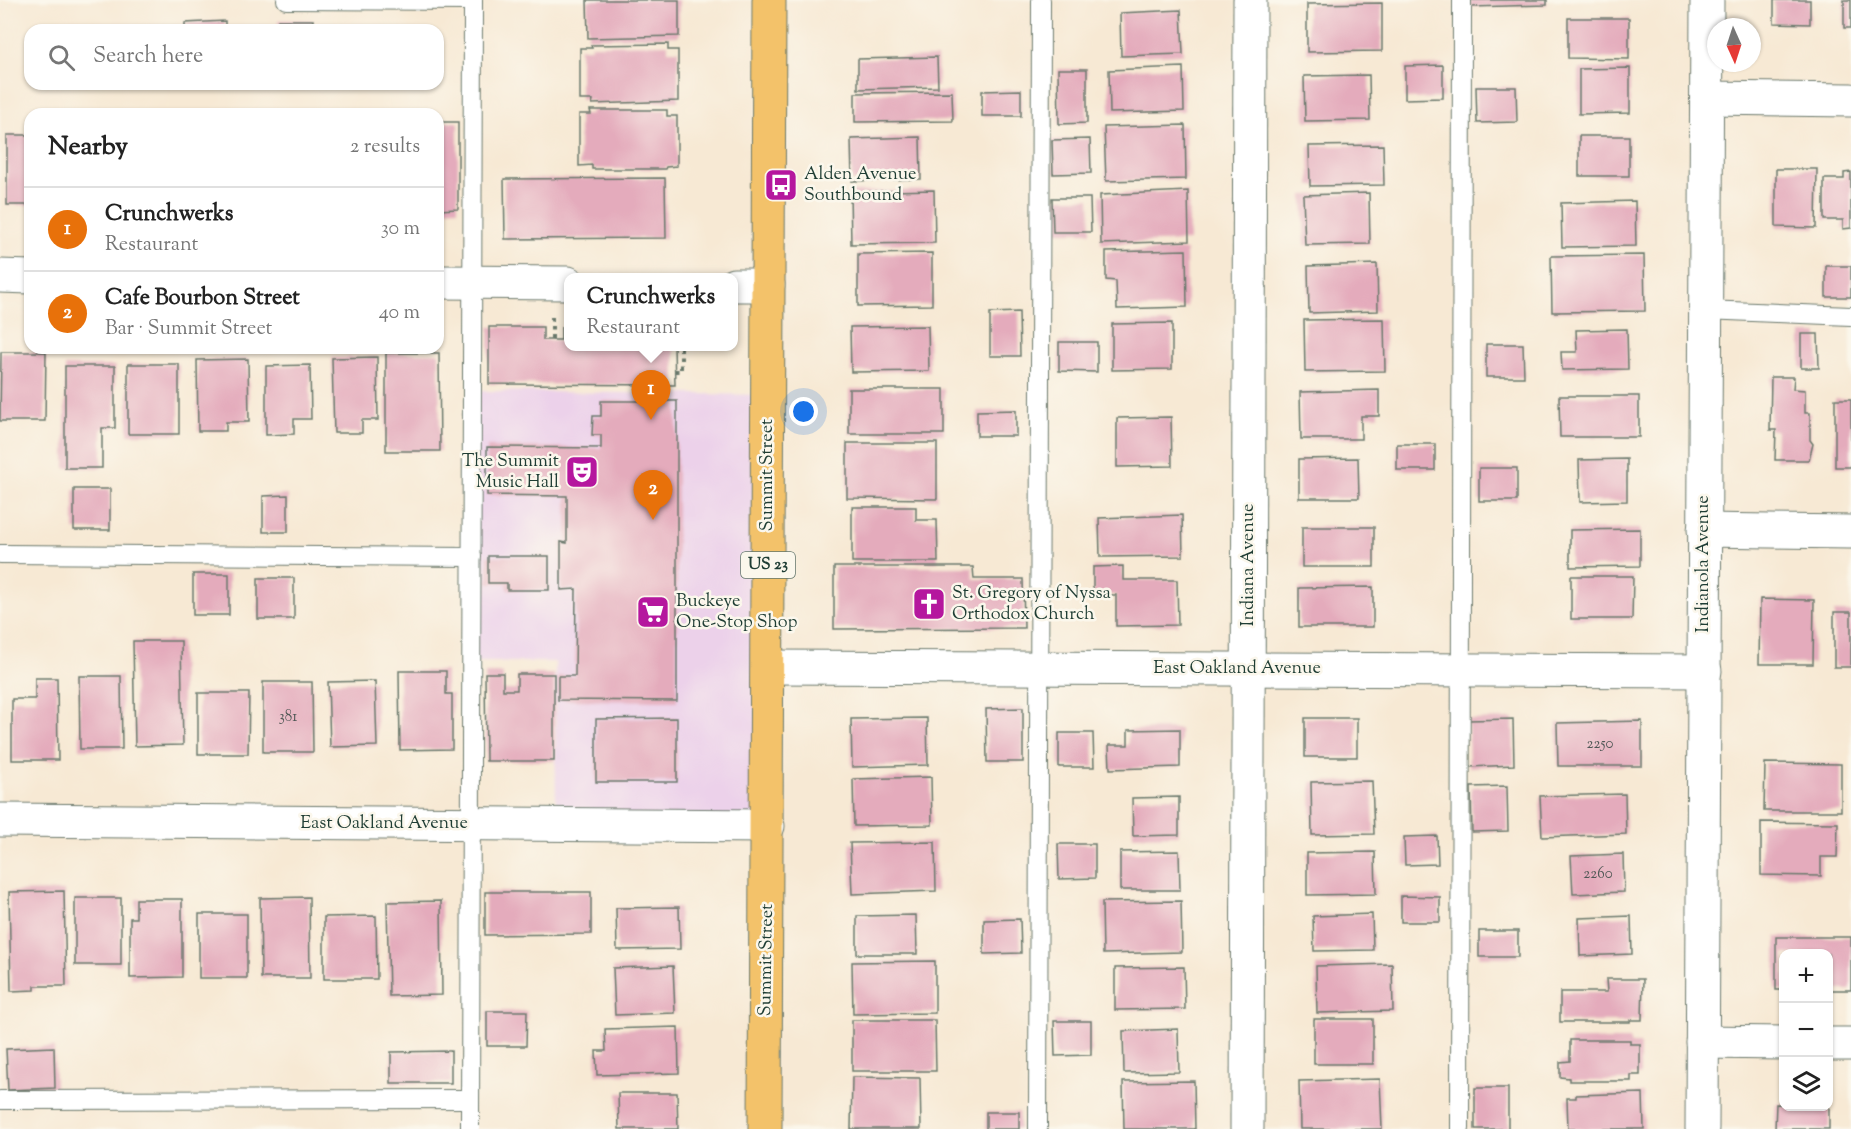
<!DOCTYPE html>
<html lang="en">
<head>
<meta charset="utf-8">
<style>
	body { margin:0; font-family:"Sorts Mill Goudy",serif; background:#f6f6f6; color:#222 }
	.controls { position:absolute; right:18px; bottom:18px; display:grid; overflow:hidden; border-radius:12px; box-shadow:0 2px 4px #0004 }
	.controls button { width:54px; height:54px; display:grid; place-items:center; padding:0; border:0; border-bottom:2px solid #e0e0e0; background:#fff; color:#222; font:30px sans-serif }
	.compass { position:absolute; left:1707px; top:18px; width:54px; height:54px; border-radius:50%; background:#fff; box-shadow:0 2px 4px #0004; rotate:177deg }
	.you { position:absolute; left:804px; top:412px; width:21px; height:21px; margin:-15px; border:4px solid #fff; border-radius:50%; background:#1a73e8; box-shadow:0 0 0 9px #1a73e833 }
	.badge { display:grid; place-items:center; width:39px; height:39px; border-radius:50%; background:#b5179e; color:#fff; font-size:20px; font-weight:700 }
	.pin { position:absolute; translate:-50% -50px; filter:drop-shadow(0 2px 3px #0008) }
	.pin::after { content:''; position:absolute; top:32px; width:21px; height:18px; background:inherit; clip-path:polygon(0 0,100% 0,50% 100%) }
	.popup { position:absolute; left:564px; top:273px; width:174px; height:78px; box-sizing:border-box; display:grid; place-content:center; border-radius:12px; background:#fff; filter:drop-shadow(0 2px 4px #0005); font-size:20px; white-space:nowrap; color:#767676 }
	.popup b { font-size:22px; color:#222 }
	.popup::after { content:''; position:absolute; left:50%; top:100%; margin-left:-12px; border:12px solid transparent; border-top-color:#fff }
	.list { margin:0; padding:0; list-style:none }
	h2 { display:flex; justify-content:space-between; align-items:center; height:78px; margin:0; padding:0 24px; font-size:26px }
	h2 small { font-size:20px; font-weight:400; color:#767676 }
	.list li { display:grid; grid-template-columns:39px 1fr auto; gap:18px; align-items:center; box-sizing:border-box; height:84px; padding:0 24px; border-top:2px solid #e0e0e0 }
	.list b { display:block; font-size:22px; white-space:nowrap }
	.list p { margin:0; font-size:20px; white-space:nowrap; color:#767676 }
	.list em { font-size:20px; font-style:normal; color:#767676 }
	.icon { flex:none; width:33px; height:33px; fill:none; stroke:currentColor; stroke-width:2; stroke-linecap:round; stroke-linejoin:round }
	.map { position:relative; flex:none; width:1851px; height:1129px; overflow:hidden }
	.search { position:absolute; background:#fff; box-shadow:0 2px 4px #0004; left:24px; top:24px; width:420px; height:66px; display:flex; align-items:center; gap:15px; box-sizing:border-box; padding:0 21px; border-radius:18px; color:#767676; font-size:22px }
	.panel { position:absolute; background:#fff; box-shadow:0 2px 4px #0004; left:24px; top:108px; width:420px; height:246px; border-radius:18px }
	.map>svg:first-child { display:block }
	.built { fill:#ecd1ea }
	.building { fill:#e4abbc }
	.lines { fill:none; stroke-linecap:round; stroke-linejoin:round }
	.service-casing { stroke:#6b796c; stroke-width:20 }
	.minor-casing { stroke:#6b796c; stroke-width:35 }
	.tertiary-casing { stroke:#6b796c; stroke-width:35 }
	.primary-casing { stroke:#6b796c; stroke-width:35 }
	.path { stroke:#6b796c; stroke-width:4; stroke-dasharray:4.5 4.5; stroke-linecap:butt }
	.service { stroke:#fff; stroke-width:18 }
	.minor { stroke:#fff; stroke-width:33 }
	.tertiary { stroke:#fff; stroke-width:33 }
	.primary { stroke:#f3c26a; stroke-width:33 }
	.labels { text-anchor:middle; dominant-baseline:central; stroke-width:5; stroke-linejoin:round; paint-order:stroke }
	.number-label { font-size:15px; fill:#505856 }
	.shield { fill:#fbf7ec; stroke:#61756b; stroke-width:1.5 }
	.shield-label { font-size:16px; font-weight:bold; fill:#1f3d34 }
	.poi-label { font-size:18px; fill:#1f3d34; stroke:#fbf7ec; text-anchor:start }
	.street-label { font-size:18px; fill:#1f3d34; stroke:#fbf7ec }
</style>
</head>
<body>
<div class="map">
<svg width="1851" height="1129" viewBox="0 0 1851 1129">
	<rect width="100%" height="100%" fill="#fbf7ec"/>
	<filter id="ink" filterUnits="userSpaceOnUse"><feTurbulence type="fractalNoise" baseFrequency=".0167" numOctaves="2"/><feDisplacementMap in="SourceGraphic" scale="12" xChannelSelector="R" yChannelSelector="G"/><feConvolveMatrix kernelMatrix="1 2 1 2 8 2 1 2 1" color-interpolation-filters="sRGB"/></filter>
	<filter id="wash" filterUnits="userSpaceOnUse"><feTurbulence type="fractalNoise" baseFrequency=".008" numOctaves="4" result="noise"/><feDisplacementMap in="SourceGraphic" scale="24" xChannelSelector="R" yChannelSelector="G"/><feGaussianBlur stdDeviation="1.35" result="paint"/><feColorMatrix in="noise" values="0 0 0 0 0 0 0 0 0 0 0 0 0 0 0 0 0 1.4 0 .05"/><feComposite in="paint" operator="in"/></filter>
	<g filter="url(#wash)">
		<rect width="100%" height="100%" fill="#f7e9d4"/>
		<polygon class="built" points="472,391 768,395 768,826 556,825 555,662 472,662"/>
		<g id="blocks">
			<g class="building">
				<polygon points="587,0 679,0 679,36 588,38"/>
				<polygon points="1471,0 1547,0 1547,5 1471,7"/>
				<polygon points="1774,0 1810,0 1810,24 1774,23"/>
				<rect x="1844" y="0" width="7" height="28"/>
				<polygon points="1382,3 1382,51 1307,52 1307,4"/>
				<polygon points="1181,10 1183,54 1121,56 1120,13"/>
				<polygon points="1568,18 1629,18 1629,59 1568,58"/>
				<rect x="278" y="20" width="35" height="10"/>
				<polygon points="225,21 225,30 185,30 185,23"/>
				<polygon points="668,44 668,50 678,50 678,101 592,104 593,100 580,100 580,48 592,48 591,45"/>
				<polygon points="937,57 938,87 858,89 858,59"/>
				<polygon points="1443,65 1443,98 1405,99 1405,66"/>
				<polygon points="1183,67 1184,111 1110,113 1109,70"/>
				<polygon points="1630,68 1630,113 1579,114 1579,69"/>
				<polygon points="1058,69 1087,69 1087,123 1059,124"/>
				<polygon points="1369,75 1370,120 1305,121 1304,76"/>
				<polygon points="1476,87 1516,87 1517,122 1477,123"/>
				<polygon points="1021,90 1021,116 982,116 982,91"/>
				<polygon points="952,92 953,121 855,122 855,93"/>
				<polygon points="590,110 667,110 667,116 677,116 677,166 666,167 665,169 592,169 592,165 579,166 579,114 591,114"/>
				<polygon points="438,122 458,122 458,209 438,210"/>
				<polygon points="1185,125 1186,179 1106,181 1104,127"/>
				<rect x="7" y="135" width="23" height="70"/>
				<rect x="1579" y="136" width="50" height="40"/>
				<polygon points="920,137 921,179 852,181 851,139"/>
				<polygon points="1090,139 1091,173 1053,174 1052,140"/>
				<polygon points="1383,145 1384,185 1310,186 1309,146"/>
				<polygon points="1776,169 1817,169 1816,228 1776,227"/>
				<polygon points="1851,172 1851,228 1843,229 1843,220 1824,220 1824,179 1844,179 1844,173"/>
				<polygon points="665,178 666,238 505,239 504,179"/>
				<polygon points="934,190 935,243 851,244 850,192"/>
				<polygon points="1188,191 1189,241 1101,244 1100,195"/>
				<polygon points="1369,193 1370,244 1305,245 1303,195"/>
				<polygon points="1052,198 1090,198 1091,232 1053,232"/>
				<polygon points="1635,201 1636,246 1562,247 1561,203"/>
				<polygon points="1186,250 1187,307 1117,309 1116,281 1106,280 1106,252"/>
				<polygon points="932,253 932,305 858,306 858,254"/>
				<polygon points="1644,255 1645,311 1552,312 1551,256"/>
				<polygon points="1377,264 1378,311 1309,313 1308,266"/>
				<rect x="1826" y="266" width="25" height="31"/>
				<polygon points="1019,312 1020,356 990,356 990,313"/>
				<polygon points="1384,319 1385,371 1305,372 1304,320"/>
				<polygon points="1172,323 1172,369 1112,370 1112,324"/>
				<polygon points="928,326 929,371 851,372 850,327"/>
				<polygon points="489,327 543,327 543,340 561,340 561,328 568,328 568,346 674,346 675,385 489,384"/>
				<polygon points="1627,329 1628,369 1562,370 1561,352 1577,352 1576,330"/>
				<polygon points="1801,334 1818,334 1819,368 1801,368"/>
				<polygon points="1059,342 1097,342 1097,372 1059,371"/>
				<polygon points="1486,344 1523,344 1524,377 1486,377"/>
				<polygon points="1,352 46,352 45,421 0,421"/>
				<polygon points="386,353 439,353 440,451 386,451"/>
				<polygon points="377,357 378,420 362,420 362,433 334,433 332,358"/>
				<polygon points="248,359 249,422 226,422 226,431 198,431 197,360"/>
				<rect x="128" y="364" width="51" height="70"/>
				<polygon points="310,365 311,419 294,419 294,434 266,435 266,366"/>
				<polygon points="65,366 115,366 115,428 102,428 102,468 65,468"/>
				<polygon points="1771,377 1794,377 1793,389 1805,390 1805,413 1810,413 1810,440 1813,444 1809,460 1775,460 1776,430 1770,430"/>
				<rect x="849" y="389" width="95" height="45"/>
				<polygon points="1379,390 1379,416 1361,416 1361,439 1301,439 1300,392"/>
				<polygon points="1559,396 1639,396 1639,437 1560,437"/>
				<rect x="1835" y="399" width="16" height="68"/>
				<polygon points="601,401 677,401 677,701 558,700 558,676 575,676 576,589 561,590 561,542 567,543 567,496 487,495 487,447 601,448 601,435 592,435 593,416 601,416"/>
				<polygon points="1016,410 1016,436 977,436 977,411"/>
				<polygon points="1171,417 1172,466 1117,467 1117,418"/>
				<polygon points="847,443 937,443 937,499 847,498"/>
				<rect x="1397" y="444" width="38" height="26"/>
				<polygon points="1358,458 1359,498 1299,498 1299,459"/>
				<polygon points="1627,459 1627,501 1580,502 1579,460"/>
				<rect x="1479" y="468" width="38" height="33"/>
				<rect x="74" y="489" width="36" height="41"/>
				<polygon points="288,495 288,532 263,532 263,496"/>
				<polygon points="852,507 916,507 916,520 937,520 938,562 852,562"/>
				<polygon points="1182,515 1183,556 1100,557 1099,518"/>
				<rect x="1302" y="527" width="72" height="40"/>
				<polygon points="1640,529 1640,566 1570,567 1570,530"/>
				<polygon points="488,556 549,556 549,590 507,590 507,583 488,583"/>
				<polygon points="1123,566 1123,580 1177,580 1178,625 1116,626 1116,595 1093,595 1093,567"/>
				<polygon points="834,567 973,567 974,579 1023,579 1024,628 834,629"/>
				<rect x="193" y="574" width="36" height="41"/>
				<polygon points="1571,576 1633,576 1632,619 1571,619"/>
				<rect x="258" y="578" width="36" height="41"/>
				<polygon points="1373,587 1373,627 1299,627 1299,588"/>
				<polygon points="1760,599 1814,600 1813,664 1759,664"/>
				<rect x="1834" y="612" width="17" height="55"/>
				<polygon points="133,641 181,641 183,745 135,746"/>
				<polygon points="399,671 446,671 446,694 452,694 452,749 400,750"/>
				<polygon points="485,673 503,673 503,690 517,690 517,674 554,674 554,761 486,761"/>
				<polygon points="79,676 121,676 122,749 80,749"/>
				<polygon points="35,678 57,678 58,760 12,760 12,699 35,699"/>
				<polygon points="375,681 377,746 330,747 328,682"/>
				<polygon points="263,682 312,682 313,752 263,752"/>
				<polygon points="198,693 249,693 248,754 198,754"/>
				<polygon points="1023,708 1023,762 987,762 986,709"/>
				<polygon points="677,718 677,782 596,782 596,719"/>
				<polygon points="927,718 928,765 852,767 851,719"/>
				<rect x="1305" y="718" width="52" height="39"/>
				<polygon points="1513,719 1514,765 1469,767 1468,720"/>
				<polygon points="1642,721 1642,766 1558,766 1557,723"/>
				<polygon points="1180,729 1180,767 1110,769 1109,745 1128,745 1128,730"/>
				<polygon points="1059,733 1093,733 1094,767 1059,767"/>
				<polygon points="1765,763 1841,764 1841,811 1764,811"/>
				<polygon points="931,777 932,825 854,826 853,779"/>
				<polygon points="1372,781 1374,834 1312,835 1311,782"/>
				<polygon points="1507,786 1508,831 1472,832 1471,787"/>
				<polygon points="1625,794 1626,834 1542,837 1540,796"/>
				<polygon points="1179,797 1179,835 1133,836 1132,798"/>
				<polygon points="1761,822 1838,823 1837,857 1821,857 1821,876 1761,875"/>
				<polygon points="1437,836 1438,864 1405,865 1404,837"/>
				<polygon points="935,842 936,891 852,894 850,843"/>
				<polygon points="1058,844 1095,844 1095,878 1059,879"/>
				<polygon points="1179,851 1180,890 1120,890 1120,852"/>
				<polygon points="1375,852 1376,894 1307,895 1307,853"/>
				<polygon points="1623,854 1624,892 1573,894 1571,856"/>
				<polygon points="64,891 66,986 35,986 35,990 11,991 9,892"/>
				<polygon points="485,892 591,892 591,934 485,935"/>
				<polygon points="1401,896 1440,897 1440,922 1401,922"/>
				<polygon points="309,897 310,978 261,978 260,898"/>
				<rect x="75" y="898" width="46" height="67"/>
				<polygon points="136,899 182,899 182,977 130,978 130,918 136,918"/>
				<polygon points="441,901 442,995 389,996 387,902"/>
				<polygon points="1181,901 1182,952 1103,954 1102,902"/>
				<polygon points="679,907 680,949 617,950 616,908"/>
				<rect x="199" y="914" width="48" height="64"/>
				<polygon points="1372,914 1373,950 1314,951 1313,916"/>
				<polygon points="916,915 917,954 857,954 857,916"/>
				<polygon points="376,916 377,979 324,979 324,917"/>
				<polygon points="1631,916 1632,954 1580,956 1579,918"/>
				<polygon points="1020,919 1021,953 984,954 984,920"/>
				<rect x="1479" y="931" width="39" height="26"/>
				<polygon points="1776,937 1851,937 1851,990 1828,990 1828,954 1784,954 1784,990 1776,990"/>
				<polygon points="935,961 935,1013 853,1014 852,962"/>
				<polygon points="1392,964 1393,1011 1317,1013 1316,966"/>
				<polygon points="673,966 675,1013 615,1015 613,968"/>
				<polygon points="1184,967 1185,1009 1115,1010 1115,968"/>
				<polygon points="1606,979 1643,979 1642,1020 1630,1020 1630,1022 1560,1022 1560,992 1607,992"/>
				<polygon points="487,1011 527,1011 526,1046 487,1046"/>
				<rect x="1314" y="1019" width="59" height="45"/>
				<polygon points="852,1020 935,1020 936,1071 852,1071"/>
				<polygon points="1054,1021 1091,1021 1091,1055 1055,1056"/>
				<polygon points="678,1027 679,1073 597,1075 596,1051 606,1051 605,1029"/>
				<polygon points="1178,1029 1179,1072 1124,1073 1123,1031"/>
				<polygon points="1570,1040 1630,1040 1630,1044 1640,1044 1640,1075 1631,1075 1631,1081 1569,1081 1569,1078 1560,1077 1560,1062 1570,1061"/>
				<polygon points="54,1047 55,1088 8,1090 6,1049"/>
				<polygon points="451,1051 451,1083 391,1083 391,1052"/>
				<polygon points="852,1077 920,1078 921,1129 851,1129"/>
				<polygon points="1380,1079 1382,1129 1300,1129 1299,1081"/>
				<polygon points="1194,1081 1195,1129 1124,1129 1123,1082"/>
				<rect x="1475" y="1088" width="33" height="41"/>
				<polygon points="618,1093 677,1093 678,1129 619,1129"/>
				<polygon points="1643,1093 1644,1129 1568,1129 1567,1098 1576,1098 1576,1095"/>
				<polygon points="1776,1104 1829,1106 1829,1129 1775,1129"/>
				<rect x="986" y="1112" width="33" height="17"/>
			</g>
		</g>
	</g>
	<g filter="url(#ink)">
		<use href="#blocks" fill-opacity="0" stroke="#6b796c" stroke-width="1.5"/>
		<g class="lines">
			<g class="service-casing">
				<g id="service">
					<polyline points="286,0 473,1"/>
					<polyline points="1705,310 1851,316"/>
					<polyline points="0,554 472,557"/>
					<polyline points="0,1100 470,1099"/>
					<polyline points="470,1129 473,0"/>
					<polyline points="1038,1129 1041,0"/>
					<polyline points="1460,1129 1462,0"/>
				</g>
			</g>
			<g class="minor-casing">
				<g id="minor">
					<polyline points="1707,98 1851,100"/>
					<polyline points="0,276 30,277"/>
					<polyline points="438,282 568,283"/>
					<polyline points="734,285 768,285"/>
					<polyline points="1704,530 1851,532"/>
					<polyline points="768,667 1705,671"/>
					<polyline points="0,820 768,826"/>
					<polyline points="1702,1042 1784,1043"/>
					<polyline points="1828,1044 1851,1044"/>
					<polyline points="1247,1129 1250,0"/>
				</g>
			</g>
			<g class="tertiary-casing">
				<polyline id="tertiary" points="1702,1129 1707,0"/>
			</g>
			<g class="primary-casing">
				<polyline id="primary" points="765,1129 769,0"/>
			</g>
			<g class="path">
				<polyline points="552,317 552,340"/>
				<polyline points="674,371 681,371 681,346"/>
			</g>
			<use href="#service" class="service"/>
			<use href="#minor" class="minor"/>
			<use href="#tertiary" class="tertiary"/>
			<use href="#primary" class="primary"/>
		</g>
	</g>
	<defs>
		<g id="bus-square" transform="scale(1.725)"><rect x="-9" y="-9" width="18" height="18" rx="4" fill="#b5179e" stroke="#fbf7ec"/><path d="M-5-6H5V4H4V6H2V4H-2V6H-4V4H-5ZM-3.5-4V0h7V-4ZM-3.5 1.2v1.5H-2V1.2ZM2 1.2v1.5H3.5V1.2Z" fill="#fff"/></g>
		<g id="theatre-square" transform="scale(1.725)"><rect x="-9" y="-9" width="18" height="18" rx="4" fill="#b5179e" stroke="#fbf7ec"/><path d="M-5-5.5Q0-4 5-5.5V0Q5 5 0 6Q-5 5-5 0ZM-3.3-2.5H-1v1.5H-3.3ZM1-2.5H3.3v1.5H1ZM-2.8 1Q0 5.5 2.8 1Z" fill="#fff"/></g>
		<g id="church-square" transform="scale(1.725)"><rect x="-9" y="-9" width="18" height="18" rx="4" fill="#b5179e" stroke="#fbf7ec"/><path d="M-1.2-6h2.4v3.5h3.3v2.4h-3.3V6h-2.4V-.1h-3.3v-2.4h3.3Z" fill="#fff"/></g>
		<g id="supermarket-square" transform="scale(1.725)"><rect x="-9" y="-9" width="18" height="18" rx="4" fill="#b5179e" stroke="#fbf7ec"/><path d="M-6-5.5h2.5l.6 2H6L4.5 2H-2.5L-4.4-4H-6ZM-1.5 3.2a1.3 1.3 0 1 0 .1 0ZM3 3.2a1.3 1.3 0 1 0 .1 0Z" fill="#fff"/></g>
	</defs>
	<g fill-rule="evenodd">
		<use href="#bus-square" x="781" y="185"/>
		<use href="#theatre-square" x="582" y="472"/>
		<use href="#church-square" x="929" y="604"/>
		<use href="#supermarket-square" x="653" y="612"/>
	</g>
	<g class="labels">
		<g class="number-label">
			<text x="288" y="717">381</text>
			<text x="1600" y="744">2250</text>
			<text x="1598" y="874">2260</text>
		</g>
		<rect class="shield" x="741" y="552" width="54" height="26" rx="4.5"/>
		<g class="shield-label">
			<text x="768" y="565">US 23</text>
		</g>
		<g class="poi-label">
			<text x="804" y="175">Alden Avenue<tspan x="804" dy="21">Southbound</tspan></text>
			<text x="559" y="462" text-anchor="end">The Summit<tspan x="559" dy="21">Music Hall</tspan></text>
			<text x="952" y="594">St. Gregory of Nyssa<tspan x="952" dy="21">Orthodox Church</tspan></text>
			<text x="676" y="602">Buckeye<tspan x="676" dy="21">One-Stop Shop</tspan></text>
		</g>
		<g class="street-label">
			<text transform="translate(768 475) rotate(-90)">Summit Street</text>
			<text transform="translate(1704 564) rotate(-90)">Indianola Avenue</text>
			<text transform="translate(1249 565) rotate(-90)">Indiana Avenue</text>
			<text x="1237" y="669">East Oakland Avenue</text>
			<text x="384" y="824">East Oakland Avenue</text>
			<text transform="translate(767 960) rotate(-89)">Summit Street</text>
		</g>
	</g>
</svg>
<div class="controls">
<button>+</button>
<button>−</button>
<button><svg class="icon" aria-label="layers" viewBox="0 0 24 24"><path d="M12 4l9 5-9 5-9-5zM3 14l9 5 9-5"/></svg></button>
</div>
<svg class="compass" viewBox="-18 -18 36 36"><path d="M0-13l5 13h-10z" fill="#e53935"/><path d="M0 13l5-13h-10z" fill="#767676"/></svg>
<div class="you"></div>
<div class="pin badge" style="left:651px;top:420px;background:#e8710a">1</div>
<div class="popup"><b>Crunchwerks</b>Restaurant</div>
<div class="pin badge" style="left:653px;top:520px;background:#e8710a">2</div>
<div class="search"><svg class="icon" aria-label="search" viewBox="0 0 24 24"><circle cx="10" cy="10" r="6"/><path d="M15 15l6 6"/></svg>Search here</div>
<section class="panel">
<h2>Nearby<small>2 results</small></h2>
<ul class="list">
<li><span class="badge" style="background:#e8710a">1</span><div><b>Crunchwerks</b><p>Restaurant</p></div><em>30 m</em></li>
<li><span class="badge" style="background:#e8710a">2</span><div><b>Cafe Bourbon Street</b><p>Bar · Summit Street</p></div><em>40 m</em></li>
</ul>
</section>
</div>
</body>
</html>
